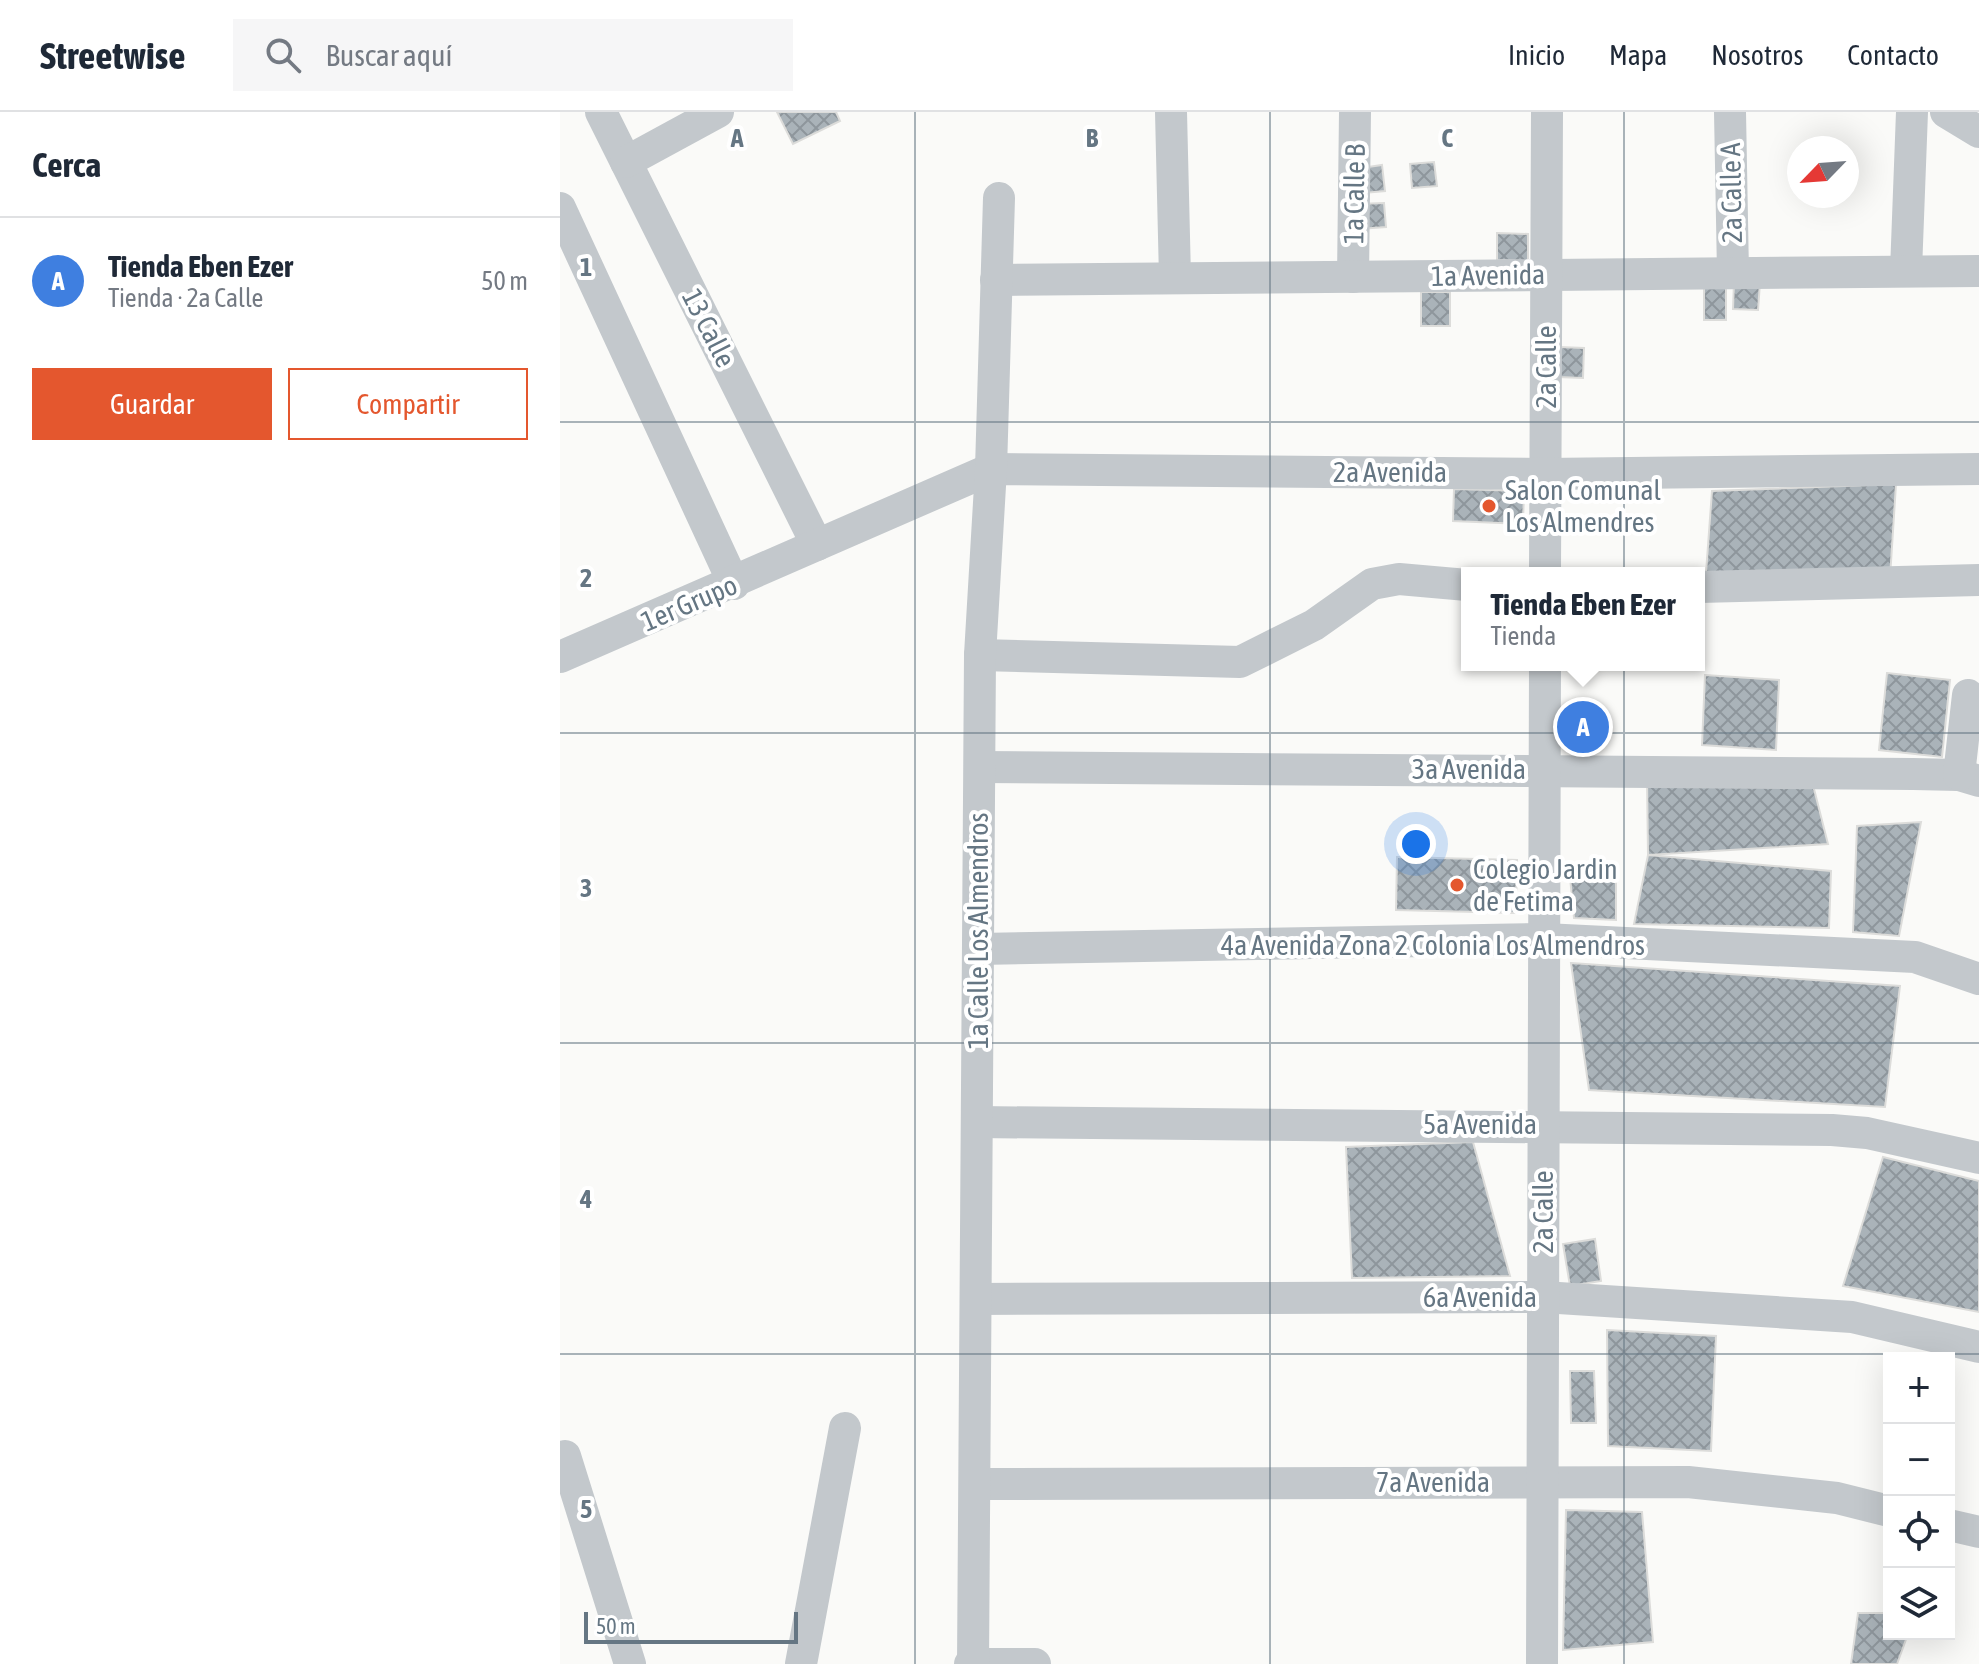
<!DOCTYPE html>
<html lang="es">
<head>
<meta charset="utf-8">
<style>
	body { margin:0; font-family:"Asap Condensed",sans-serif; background:#f6f6f7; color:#1f2937 }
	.controls { position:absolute; right:24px; bottom:24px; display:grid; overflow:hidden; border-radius:0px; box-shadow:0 8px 32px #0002 }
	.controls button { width:72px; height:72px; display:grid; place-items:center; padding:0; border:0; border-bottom:2px solid #e0e1e3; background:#fff; color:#1f2937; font:40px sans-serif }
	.compass { position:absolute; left:1227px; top:24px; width:72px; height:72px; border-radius:50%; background:#fff; box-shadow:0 8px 32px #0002; rotate:245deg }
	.scale { position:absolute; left:24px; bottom:20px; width:214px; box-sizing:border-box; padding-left:8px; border:4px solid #657683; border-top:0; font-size:22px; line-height:28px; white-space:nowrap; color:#657683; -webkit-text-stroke:6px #fff; paint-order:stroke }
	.you { position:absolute; left:856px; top:732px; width:28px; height:28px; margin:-20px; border:6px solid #fff; border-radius:50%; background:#1a73e8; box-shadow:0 0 0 12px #1a73e833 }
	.badge { display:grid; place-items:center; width:52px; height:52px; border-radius:50%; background:#e4572e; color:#fff; font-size:26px; font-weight:700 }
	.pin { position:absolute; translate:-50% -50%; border:4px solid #fff; box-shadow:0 2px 8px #0006 }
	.popup { position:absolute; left:901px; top:455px; width:244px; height:104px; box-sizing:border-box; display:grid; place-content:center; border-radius:0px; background:#fff; filter:drop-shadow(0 2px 6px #0005); font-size:26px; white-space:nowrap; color:#747a83 }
	.popup b { font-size:30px; color:#1f2937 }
	.popup::after { content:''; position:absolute; left:50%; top:100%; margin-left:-16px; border:16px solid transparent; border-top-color:#fff }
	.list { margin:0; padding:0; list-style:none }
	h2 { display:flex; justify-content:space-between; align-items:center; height:104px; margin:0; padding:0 32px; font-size:34px }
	h2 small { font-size:26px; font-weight:400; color:#747a83 }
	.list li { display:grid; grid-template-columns:52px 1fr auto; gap:24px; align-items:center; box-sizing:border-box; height:128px; padding:0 32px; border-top:2px solid #e0e1e3 }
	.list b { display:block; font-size:30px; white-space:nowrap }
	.list p { margin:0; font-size:26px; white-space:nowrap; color:#747a83 }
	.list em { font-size:26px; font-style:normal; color:#747a83 }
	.actions { display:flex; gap:16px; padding:24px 32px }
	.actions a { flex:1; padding:18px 0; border:2px solid #e4572e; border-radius:0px; text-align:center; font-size:28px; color:#e4572e }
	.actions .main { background:#e4572e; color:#fff }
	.icon { flex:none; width:44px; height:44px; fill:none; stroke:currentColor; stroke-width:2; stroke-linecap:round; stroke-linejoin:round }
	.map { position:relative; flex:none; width:1419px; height:1552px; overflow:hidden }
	header { display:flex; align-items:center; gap:48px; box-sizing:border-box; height:112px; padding:0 40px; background:#fff; border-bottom:2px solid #e0e1e3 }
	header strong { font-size:38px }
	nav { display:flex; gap:44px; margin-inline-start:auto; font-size:28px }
	.search { width:560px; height:72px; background:#f6f6f7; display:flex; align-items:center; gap:20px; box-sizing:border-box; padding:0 28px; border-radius:0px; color:#747a83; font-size:30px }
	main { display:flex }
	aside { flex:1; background:#fff }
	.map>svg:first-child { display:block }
	.building { fill:url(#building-cross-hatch); stroke:#dcdcda; stroke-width:2 }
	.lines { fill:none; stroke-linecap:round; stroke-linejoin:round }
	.minor { stroke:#c3c8cc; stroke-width:32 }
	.grid { fill:none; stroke:#657683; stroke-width:2; stroke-opacity:0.55 }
	.poi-dot { fill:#e4572e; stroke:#fff; stroke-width:3 }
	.labels { text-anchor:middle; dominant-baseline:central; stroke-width:8; stroke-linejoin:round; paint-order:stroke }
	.street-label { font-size:28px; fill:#657683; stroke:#fff }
	.poi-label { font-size:28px; fill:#657683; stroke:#fff; text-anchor:start }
	.grid-label { font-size:26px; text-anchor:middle; font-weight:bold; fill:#657683; stroke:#fff; stroke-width:8; stroke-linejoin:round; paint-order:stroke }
</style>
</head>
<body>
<header>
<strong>Streetwise</strong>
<div class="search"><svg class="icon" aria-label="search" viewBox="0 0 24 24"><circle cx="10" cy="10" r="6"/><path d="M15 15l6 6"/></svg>Buscar aquí</div>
<nav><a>Inicio</a><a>Mapa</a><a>Nosotros</a><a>Contacto</a></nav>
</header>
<main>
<aside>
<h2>Cerca<small></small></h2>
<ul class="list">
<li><span class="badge" style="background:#3f7fe0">A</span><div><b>Tienda Eben Ezer</b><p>Tienda · 2a Calle</p></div><em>50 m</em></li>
</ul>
<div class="actions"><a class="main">Guardar</a><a>Compartir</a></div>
</aside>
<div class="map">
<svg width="1419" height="1552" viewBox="0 0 1419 1552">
	<defs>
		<pattern id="building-cross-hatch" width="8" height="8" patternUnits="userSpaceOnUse" patternTransform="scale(2)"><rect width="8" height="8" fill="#aab3b9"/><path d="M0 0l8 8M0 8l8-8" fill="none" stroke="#8e969c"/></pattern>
	</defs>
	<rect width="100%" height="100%" fill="#fafaf8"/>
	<g class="building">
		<polygon points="217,0 276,0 280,9 233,32"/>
		<polygon points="874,50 877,74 852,76 850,52"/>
		<polygon points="822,53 825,79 804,81 801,56"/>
		<polygon points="824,91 826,115 799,117 798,92"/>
		<polygon points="937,121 968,122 968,149 937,148"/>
		<polygon points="1174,170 1200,171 1198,198 1173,197"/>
		<rect x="1144" y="172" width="22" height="36"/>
		<rect x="861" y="180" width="29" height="34"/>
		<polygon points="999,235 1024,236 1023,266 998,265"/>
		<polygon points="1336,372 1330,466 1146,461 1152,379"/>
		<polygon points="894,377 964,379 963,412 893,409"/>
		<polygon points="1327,561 1390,568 1382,645 1319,638"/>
		<polygon points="1145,563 1219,568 1216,638 1142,633"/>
		<polygon points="1033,602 1035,627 1013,627 1012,603"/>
		<polygon points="1087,665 1253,673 1268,732 1088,743"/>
		<polygon points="1361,710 1339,824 1293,820 1297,714"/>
		<polygon points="1088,743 1271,759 1269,816 1074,812"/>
		<polygon points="837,745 957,748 956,801 836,798"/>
		<polygon points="1009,755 1056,761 1056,808 1014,806"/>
		<polygon points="1011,851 1340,874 1325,995 1029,978"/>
		<polygon points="913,1030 950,1164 792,1166 786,1035"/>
		<polygon points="1323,1045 1419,1069 1419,1200 1283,1174"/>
		<polygon points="1035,1127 1041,1169 1010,1174 1003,1132"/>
		<polygon points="1047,1218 1156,1224 1151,1339 1048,1334"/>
		<polygon points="1010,1259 1034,1259 1036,1311 1011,1311"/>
		<polygon points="1006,1398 1082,1400 1093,1530 1003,1538"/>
		<polygon points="1298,1501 1329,1501 1329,1522 1348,1522 1337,1552 1291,1552"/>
	</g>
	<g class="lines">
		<g class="minor">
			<polyline points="41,0 257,433"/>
			<polyline points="611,0 615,166"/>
			<polyline points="1170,0 1173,161"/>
			<polyline points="1386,0 1419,20"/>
			<polyline points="66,50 158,0"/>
			<polyline points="0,96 174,472"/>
			<polyline points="1346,159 1352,0"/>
			<polyline points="793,165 795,0"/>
			<polyline points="436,168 1419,159"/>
			<polyline points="985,461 987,0"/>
			<polyline points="1139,475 1419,468"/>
			<polyline points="420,543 680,550 754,513 812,472 839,467 907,473"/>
			<polyline points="0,545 431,357 985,362 1419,357"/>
			<polyline points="420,655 1353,662 1399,663 1419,669"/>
			<polyline points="1399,663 1408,583"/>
			<polyline points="419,837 984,827 1355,845 1419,867"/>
			<polyline points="417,1010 1272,1018 1307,1021 1419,1046"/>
			<polyline points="416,1187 983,1185 1292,1205 1419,1235"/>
			<polyline points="5,1344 70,1552"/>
			<polyline points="415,1372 1128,1370 1277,1386 1329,1399"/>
			<polyline points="1389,1413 1419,1420"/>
			<polyline points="241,1552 285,1316"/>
			<polyline points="410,1552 475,1552"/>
			<polyline points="413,1552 420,543 431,357 439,86"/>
			<polyline points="982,1552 985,553"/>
		</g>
	</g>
	<path class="grid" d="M355 0V1552M710 0V1552M1064 0V1552M0 310H1419M0 621H1419M0 931H1419M0 1242H1419"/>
	<g class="poi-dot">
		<circle cx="929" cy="394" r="8"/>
		<circle cx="897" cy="773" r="8"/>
	</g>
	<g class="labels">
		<g class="street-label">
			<text transform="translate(1171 81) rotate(-91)">2a Calle A</text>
			<text transform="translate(794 82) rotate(-89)">1a Calle B</text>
			<text transform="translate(928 163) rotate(-1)">1a Avenida</text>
			<text transform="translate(149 216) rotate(63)">13 Calle</text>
			<text transform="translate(986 255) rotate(-90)">2a Calle</text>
			<text x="830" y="360">2a Avenida</text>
			<text transform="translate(129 491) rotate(-23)">1er Grupo</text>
			<text x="909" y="657">3a Avenida</text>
			<text transform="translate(418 819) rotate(-90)">1a Calle Los Almendros</text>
			<text x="873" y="833">4a Avenida Zona 2 Colonia Los Almendros</text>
			<text x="920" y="1012">5a Avenida</text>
			<text transform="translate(983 1100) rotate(-90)">2a Calle</text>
			<text x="920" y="1185">6a Avenida</text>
			<text x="873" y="1370">7a Avenida</text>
		</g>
		<g class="poi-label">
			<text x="945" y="378">Salon Comunal<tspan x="945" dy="32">Los Almendres</tspan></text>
			<text x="913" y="757">Colegio Jardin<tspan x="913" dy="32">de Fetima</tspan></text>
		</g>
	</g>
	<g class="grid-label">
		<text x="177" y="35">A</text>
		<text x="532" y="35">B</text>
		<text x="887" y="35">C</text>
		<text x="26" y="164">1</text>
		<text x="26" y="475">2</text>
		<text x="26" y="785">3</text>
		<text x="26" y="1096">4</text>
		<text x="26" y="1406">5</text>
	</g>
</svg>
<div class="controls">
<button>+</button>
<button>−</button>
<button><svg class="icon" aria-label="locate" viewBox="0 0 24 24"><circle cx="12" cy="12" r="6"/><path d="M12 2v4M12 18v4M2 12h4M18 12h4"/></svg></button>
<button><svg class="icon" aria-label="layers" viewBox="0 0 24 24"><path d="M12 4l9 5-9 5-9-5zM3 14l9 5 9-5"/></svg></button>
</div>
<svg class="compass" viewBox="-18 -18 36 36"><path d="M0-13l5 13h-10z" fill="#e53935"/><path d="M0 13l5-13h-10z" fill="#747a83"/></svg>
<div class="scale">50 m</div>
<div class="you"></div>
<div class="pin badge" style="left:1023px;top:615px;background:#3f7fe0">A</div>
<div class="popup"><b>Tienda Eben Ezer</b>Tienda</div>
</div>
</main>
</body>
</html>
